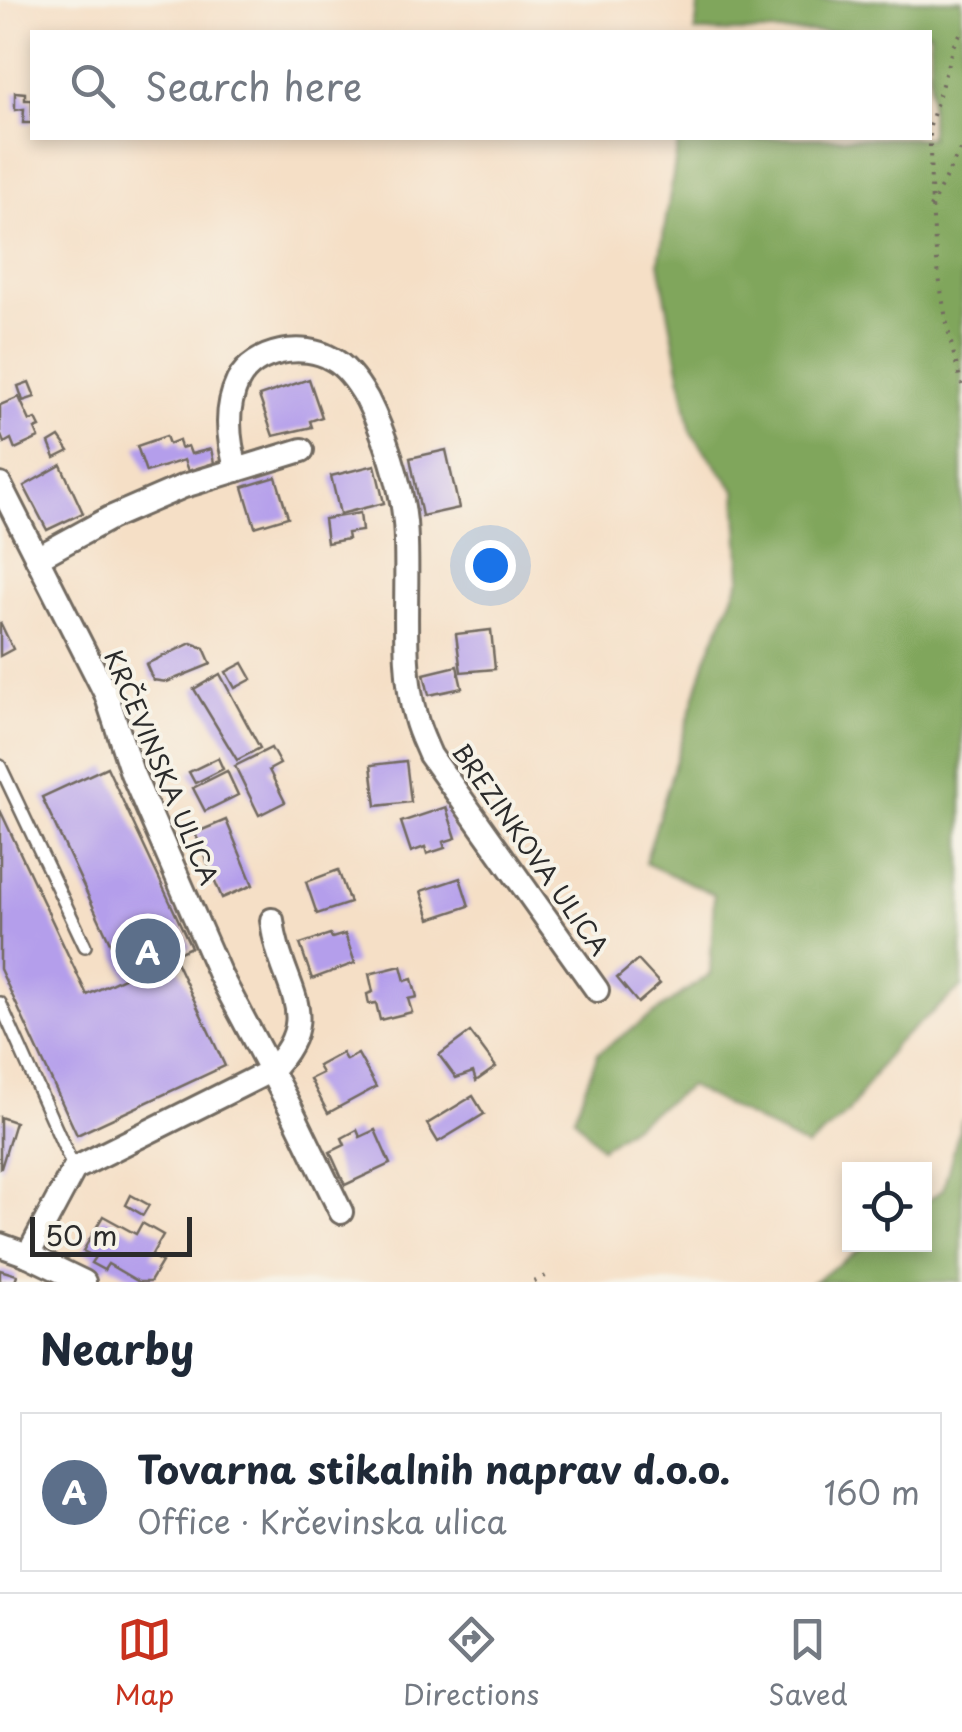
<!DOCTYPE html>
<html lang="en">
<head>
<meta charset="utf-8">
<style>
	body { margin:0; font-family:"Playpen Sans",sans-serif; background:#f6f6f7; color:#1f2937 }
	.controls { position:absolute; right:30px; bottom:30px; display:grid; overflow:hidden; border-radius:0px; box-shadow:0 5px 15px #0003 }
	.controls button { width:90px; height:90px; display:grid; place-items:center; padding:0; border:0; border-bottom:2px solid #e0e1e3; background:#fff; color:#1f2937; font:50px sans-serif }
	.scale { position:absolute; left:30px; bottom:25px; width:162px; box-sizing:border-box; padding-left:10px; border:5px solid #2b2b2b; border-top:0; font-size:28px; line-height:35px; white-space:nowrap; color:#2b2b2b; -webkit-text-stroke:8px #f7f3e8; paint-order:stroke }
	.you { position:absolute; left:490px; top:565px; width:35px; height:35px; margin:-25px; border:8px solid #fff; border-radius:50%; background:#1a73e8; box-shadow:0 0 0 15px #1a73e833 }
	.badge { display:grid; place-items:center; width:65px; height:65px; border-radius:50%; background:#c8321e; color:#fff; font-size:32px; font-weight:700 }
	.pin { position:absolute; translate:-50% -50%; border:5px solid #fff; box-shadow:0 2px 10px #0006 }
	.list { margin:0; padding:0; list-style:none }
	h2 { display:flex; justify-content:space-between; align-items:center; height:130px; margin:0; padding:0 40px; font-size:42px }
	h2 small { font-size:32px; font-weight:400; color:#747a83 }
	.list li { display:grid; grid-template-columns:65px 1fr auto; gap:30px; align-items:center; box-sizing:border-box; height:160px; margin:0 20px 20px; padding:0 20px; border:2px solid #e0e1e3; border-radius:0px }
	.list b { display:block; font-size:38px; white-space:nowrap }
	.list p { margin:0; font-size:32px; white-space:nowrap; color:#747a83 }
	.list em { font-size:32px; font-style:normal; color:#747a83 }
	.icon { flex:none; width:55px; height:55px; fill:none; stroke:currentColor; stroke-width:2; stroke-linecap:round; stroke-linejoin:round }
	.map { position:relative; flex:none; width:962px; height:1282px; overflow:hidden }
	.search { position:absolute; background:#fff; box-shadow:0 5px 15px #0003; left:30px; right:30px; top:30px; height:110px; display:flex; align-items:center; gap:25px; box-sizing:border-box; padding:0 35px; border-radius:0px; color:#747a83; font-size:38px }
	.sheet { height:310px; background:#fff }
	nav { display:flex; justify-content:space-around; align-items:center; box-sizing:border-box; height:140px; border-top:2px solid #e0e1e3; background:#fff; font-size:28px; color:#747a83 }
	nav a { display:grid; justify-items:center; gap:5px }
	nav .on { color:#c8321e }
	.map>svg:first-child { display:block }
	.forest { fill:#80a65c; stroke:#566844; stroke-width:2.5 }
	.building { fill:#b49eeb }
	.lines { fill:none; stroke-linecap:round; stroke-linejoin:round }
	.service-casing { stroke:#726a61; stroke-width:16 }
	.minor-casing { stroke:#726a61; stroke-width:28 }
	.path { stroke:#726a61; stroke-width:4; stroke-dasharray:2.5 8; stroke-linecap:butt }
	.service { stroke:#fff; stroke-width:11 }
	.minor { stroke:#fff; stroke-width:22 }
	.labels { text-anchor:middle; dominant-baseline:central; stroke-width:8; stroke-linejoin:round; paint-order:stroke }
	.street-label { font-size:25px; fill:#2b2b2b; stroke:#f7f3e8 }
</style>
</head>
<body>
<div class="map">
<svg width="962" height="1282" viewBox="0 0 962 1282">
	<rect width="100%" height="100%" fill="#f7f3e8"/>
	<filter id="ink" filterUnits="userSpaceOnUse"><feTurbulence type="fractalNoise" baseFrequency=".01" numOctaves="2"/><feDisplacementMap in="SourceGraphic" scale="20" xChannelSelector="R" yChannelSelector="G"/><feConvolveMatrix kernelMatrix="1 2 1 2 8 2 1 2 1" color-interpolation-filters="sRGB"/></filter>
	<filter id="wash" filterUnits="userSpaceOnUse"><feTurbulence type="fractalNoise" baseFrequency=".0048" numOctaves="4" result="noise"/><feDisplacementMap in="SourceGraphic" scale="40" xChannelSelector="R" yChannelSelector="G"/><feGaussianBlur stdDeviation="2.25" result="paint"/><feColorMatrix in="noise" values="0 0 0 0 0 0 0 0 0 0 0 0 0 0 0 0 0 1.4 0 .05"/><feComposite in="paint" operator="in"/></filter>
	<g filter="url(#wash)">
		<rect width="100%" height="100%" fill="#f5dfc6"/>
		<g class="forest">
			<polygon points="699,0 962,0 962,987 895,1044 848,1113 807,1147 689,1086 601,1148 574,1117 598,1053 710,974 714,894 645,863 707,656 741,577 736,491 691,433 659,262 679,138 930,138 930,32 695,32"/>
			<polygon points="962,1119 962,1282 813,1282 866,1245 924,1244 925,1203 943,1189"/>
		</g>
		<g id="blocks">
			<g class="building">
				<polygon points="15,92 25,93 25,100 32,100 32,123 23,123 24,109 15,110"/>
				<polygon points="309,379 322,417 310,421 312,427 273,436 259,396"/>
				<polygon points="29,382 35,397 23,401 18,386"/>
				<polygon points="19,397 30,421 36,419 40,427 35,429 39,438 15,449 11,439 4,443 0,433 0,405"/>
				<polygon points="166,436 169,444 179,440 181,448 188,446 191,454 211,449 214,463 188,471 184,460 146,472 137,446"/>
				<polygon points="59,437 69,451 55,458 49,443"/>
				<polygon points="446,450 459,508 422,516 410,458"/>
				<polygon points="61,465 83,513 47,530 24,486"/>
				<polygon points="375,465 384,503 340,514 331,476"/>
				<polygon points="276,477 288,517 255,527 243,487"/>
				<polygon points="360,513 362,531 347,533 348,539 327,543 324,519"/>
				<polygon points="0,622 13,649 0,656"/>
				<polygon points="491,630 495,669 461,672 456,634"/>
				<polygon points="191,643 204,648 211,664 167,682 153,680 146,664"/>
				<polygon points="243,663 252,679 235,688 226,672"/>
				<polygon points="457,666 462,688 429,695 424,674"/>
				<polygon points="220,674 260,748 237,760 194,689"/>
				<polygon points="271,748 280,764 269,770 285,802 259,815 235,766"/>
				<polygon points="218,758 223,769 195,783 189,772"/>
				<polygon points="406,761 411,802 376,806 371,765"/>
				<polygon points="107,767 191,947 173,955 225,1066 77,1135 0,969 0,810 87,995 126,977 42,797"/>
				<polygon points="227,771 238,795 205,811 193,788"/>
				<polygon points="446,807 456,838 443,842 445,848 427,854 425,847 411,852 401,822"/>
				<polygon points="226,820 253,885 222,898 195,833"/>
				<polygon points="338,870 350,903 317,914 306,882"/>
				<polygon points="460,878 469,906 430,919 421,891"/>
				<polygon points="330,934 332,938 345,934 355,963 312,979 300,944"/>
				<polygon points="638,960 660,984 638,1003 617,978"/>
				<polygon points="401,966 405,981 412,979 417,997 408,999 412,1012 380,1020 376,1003 369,1004 367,994 373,992 369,974"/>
				<polygon points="470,1032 496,1067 476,1081 473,1072 456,1078 439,1055"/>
				<polygon points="342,1053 346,1060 358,1054 376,1087 328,1113 310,1079 322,1073 318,1066"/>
				<polygon points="473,1096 484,1114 438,1142 427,1124"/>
				<polygon points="0,1117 15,1122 1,1168 0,1168"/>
				<polygon points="357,1130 360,1137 375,1130 390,1164 345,1185 330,1152 345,1145 342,1138"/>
				<polygon points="131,1195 149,1205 143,1215 126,1205"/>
				<polygon points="103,1216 136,1234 142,1223 163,1235 151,1256 162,1262 150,1282 139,1282 108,1264 104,1270 91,1263 95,1257 83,1251"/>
				<polygon points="0,1270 17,1275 15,1282 0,1282"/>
			</g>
		</g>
	</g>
	<g filter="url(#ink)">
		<use href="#blocks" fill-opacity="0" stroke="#726a61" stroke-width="2.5"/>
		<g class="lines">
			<g class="service-casing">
				<g id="service">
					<polyline points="0,766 85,946"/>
					<polyline points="0,1003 74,1169"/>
				</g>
			</g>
			<g class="minor-casing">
				<g id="minor">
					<path d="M237 470C228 441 224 410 238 381 254 350 304 342 332 359 346 366 359 385 367 399 385 435 401 482 405 522 410 583 399 663 416 719 419 731 425 743 430 755L597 990"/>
					<polyline points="0,485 106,694 132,773 220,975 291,1109 341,1212"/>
					<polyline points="37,558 110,518 184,486 302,450"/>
					<polyline points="0,1245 28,1255 84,1282"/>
					<path d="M28 1255 74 1169 270 1071C327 1014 279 987 272 920"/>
				</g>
			</g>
			<g class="path">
				<polyline points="930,126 953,46 962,31"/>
				<path d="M930 134C930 219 938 303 962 385"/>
				<polyline points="930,208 962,146"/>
				<polyline points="534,1282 552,1273"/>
			</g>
			<use href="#service" class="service"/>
			<use href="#minor" class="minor"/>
		</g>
	</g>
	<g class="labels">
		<g class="street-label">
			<text transform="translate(162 767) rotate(67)">KRČEVINSKA ULICA</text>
			<text transform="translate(531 849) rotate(55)">BREZINKOVA ULICA</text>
		</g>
	</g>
</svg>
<div class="controls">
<button><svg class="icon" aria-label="locate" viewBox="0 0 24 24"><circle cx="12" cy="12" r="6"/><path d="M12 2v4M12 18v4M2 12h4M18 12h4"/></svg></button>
</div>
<div class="scale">50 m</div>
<div class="you"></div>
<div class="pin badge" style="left:148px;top:951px;background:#5c6f8a">A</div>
<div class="search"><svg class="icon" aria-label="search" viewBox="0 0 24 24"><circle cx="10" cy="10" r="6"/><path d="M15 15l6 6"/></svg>Search here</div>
</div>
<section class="sheet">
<h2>Nearby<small></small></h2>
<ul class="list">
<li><span class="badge" style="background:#5c6f8a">A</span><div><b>Tovarna stikalnih naprav d.o.o.</b><p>Office · Krčevinska ulica</p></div><em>160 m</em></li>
</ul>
</section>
<nav>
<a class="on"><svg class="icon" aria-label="map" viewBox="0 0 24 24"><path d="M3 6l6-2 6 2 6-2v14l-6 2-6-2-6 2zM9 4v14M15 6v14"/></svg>Map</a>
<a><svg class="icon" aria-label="directions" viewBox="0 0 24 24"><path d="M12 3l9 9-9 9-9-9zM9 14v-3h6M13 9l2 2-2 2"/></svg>Directions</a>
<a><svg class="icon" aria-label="saved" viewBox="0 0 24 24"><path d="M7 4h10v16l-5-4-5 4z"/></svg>Saved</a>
</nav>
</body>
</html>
